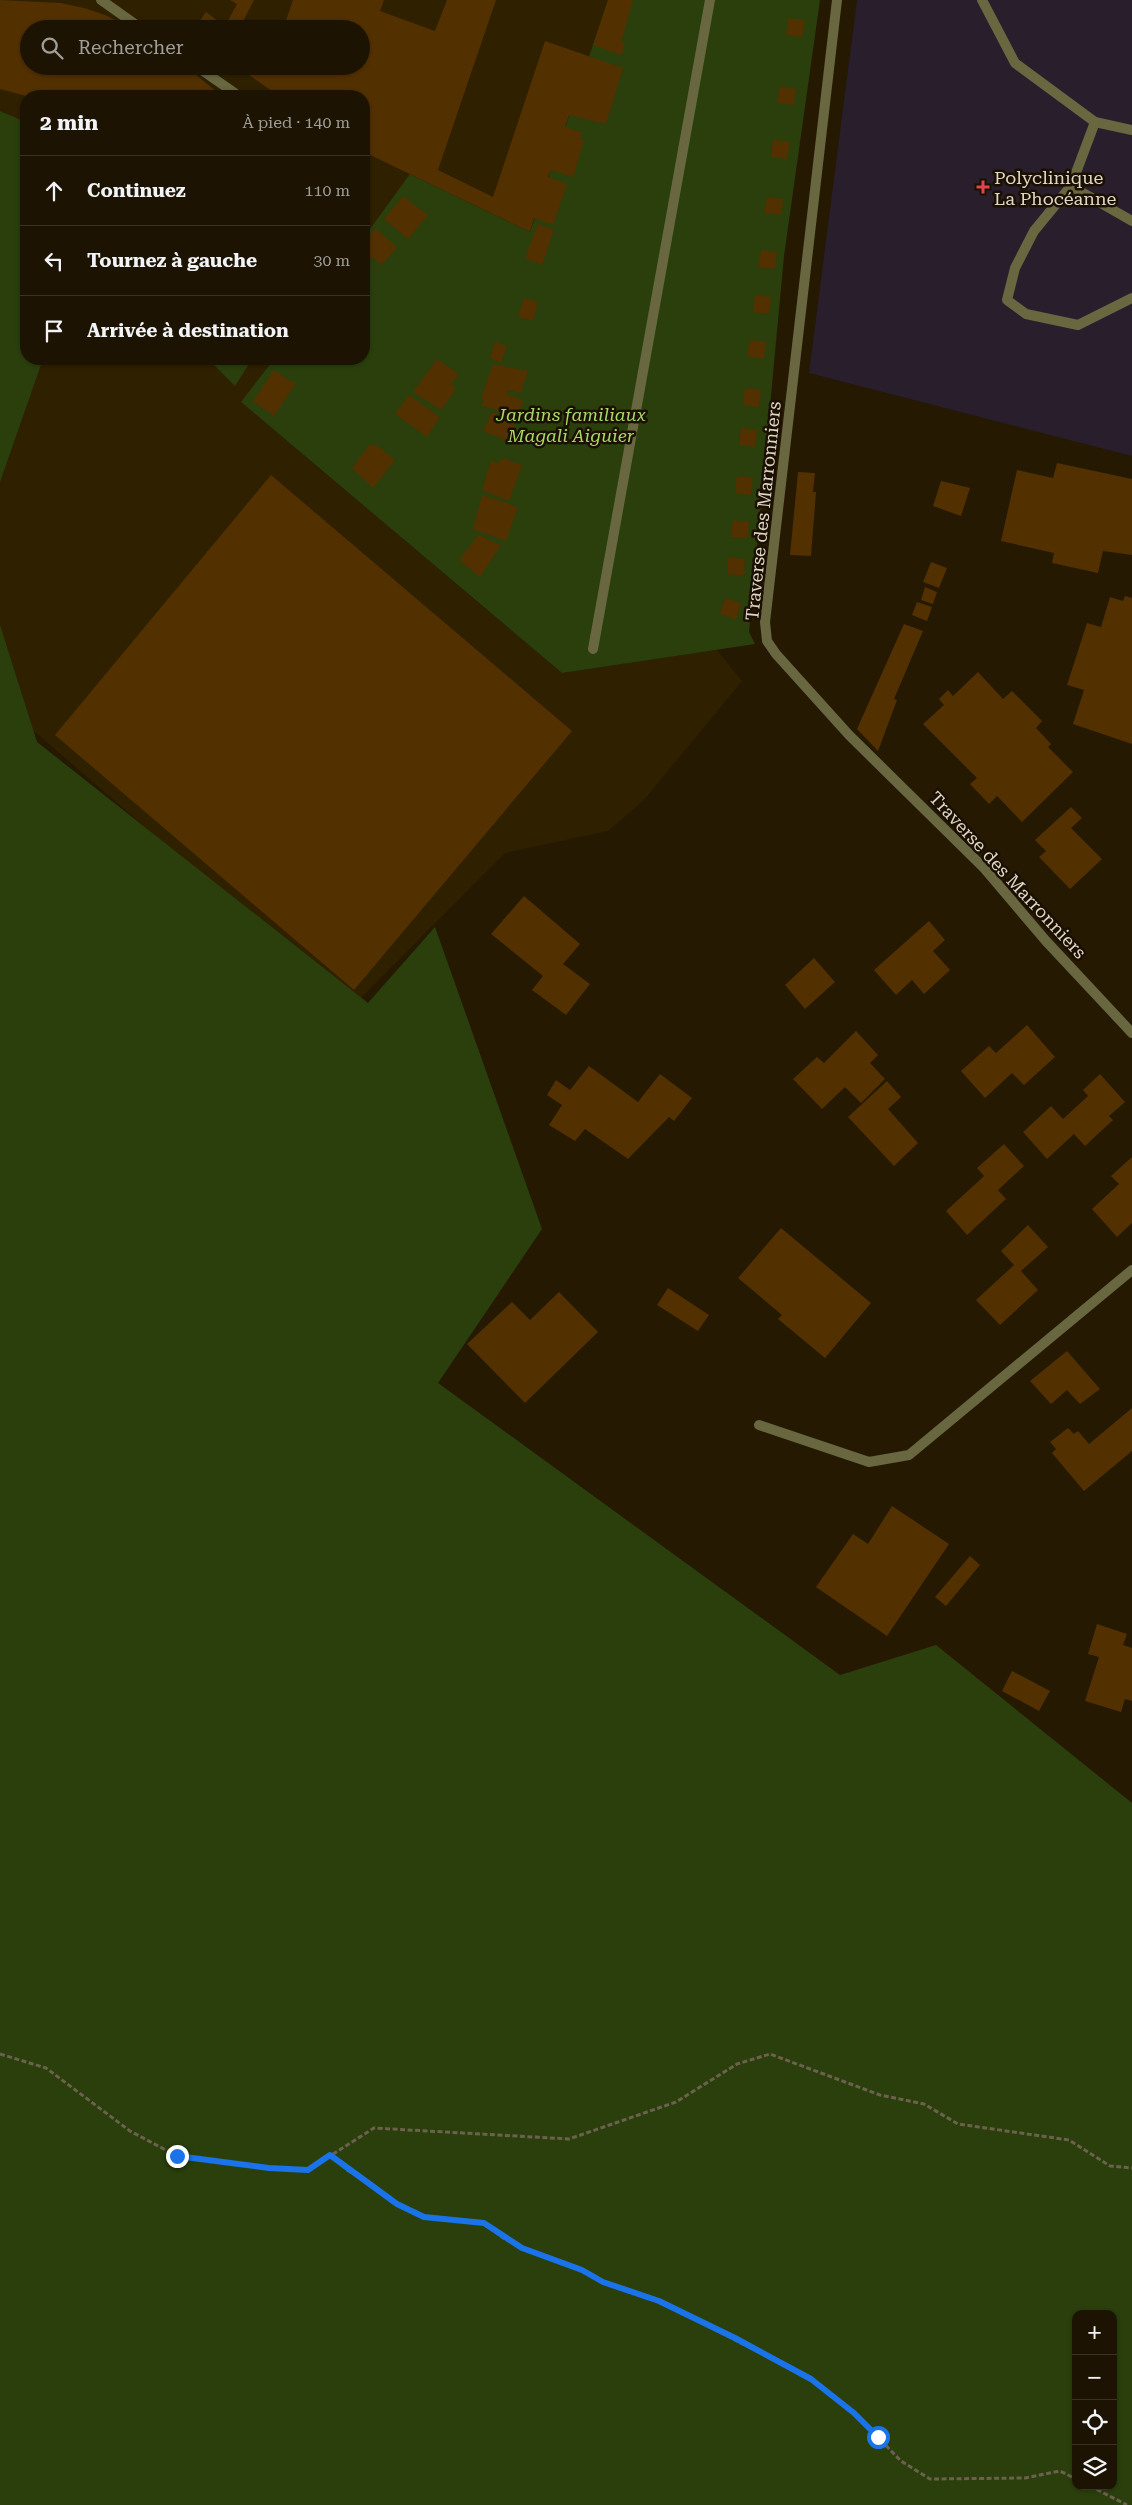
<!DOCTYPE html>
<html lang="fr">
<head>
<meta charset="utf-8">
<style>
	body { margin:0; font-family:"Roboto Serif",serif; background:#251c0c; color:#f1f3f6 }
	.controls { position:absolute; right:15px; bottom:15px; display:grid; overflow:hidden; border-radius:10px; box-shadow:0 1px 4px #0004 }
	.controls button { width:45px; height:45px; display:grid; place-items:center; padding:0; border:0; border-bottom:1px solid #3a3224; background:#1c1302; color:#f1f3f6; font:25px sans-serif }
	.stop { position:absolute; width:15px; height:15px; margin:-11px; border:4px solid #1a73e8; border-radius:50%; background:#fff }
	.stop.end { background:#1a73e8; border-color:#fff; box-shadow:0 1px 5px #0008 }
	.list { margin:0; padding:0; list-style:none }
	h2 { display:flex; justify-content:space-between; align-items:center; height:65px; margin:0; padding:0 20px; font-size:21px }
	h2 small { font-size:16px; font-weight:400; color:#a09e99 }
	.list li { display:grid; grid-template-columns:32px 1fr auto; gap:15px; align-items:center; box-sizing:border-box; height:70px; padding:0 20px; border-top:1px solid #3a3224 }
	.list b { display:block; font-size:19px; white-space:nowrap }
	.list em { font-size:16px; font-style:normal; color:#a09e99 }
	.icon { flex:none; width:28px; height:28px; fill:none; stroke:currentColor; stroke-width:2; stroke-linecap:round; stroke-linejoin:round }
	.map { position:relative; flex:none; width:1132px; height:2505px; overflow:hidden }
	.search { position:absolute; background:#1c1302; box-shadow:0 1px 4px #0004; left:20px; top:20px; width:350px; height:55px; display:flex; align-items:center; gap:12px; box-sizing:border-box; padding:0 18px; border-radius:28px; color:#a09e99; font-size:19px }
	.panel { position:absolute; background:#1c1302; box-shadow:0 1px 4px #0004; left:20px; top:90px; width:350px; height:275px; border-radius:20px }
	.map>svg:first-child { display:block }
	.built { fill:#2f2000; fill-rule:evenodd }
	.medical { fill:#291e2c }
	.green { fill:#2a3f0c; fill-rule:evenodd }
	.building { fill:#523000 }
	.lines { fill:none; stroke-linecap:round; stroke-linejoin:round }
	.path { stroke:#6b614d; stroke-width:3; stroke-dasharray:5 2.5; stroke-linecap:butt }
	.service { stroke:#686740; stroke-width:10 }
	.minor { stroke:#686740; stroke-width:10 }
	.route { stroke:#1a73e8; stroke-width:6 }
	.health-dot { fill:#e0444e; stroke:#1b1000; stroke-width:2 }
	.labels { text-anchor:middle; dominant-baseline:central; stroke-width:5; stroke-linejoin:round; paint-order:stroke }
	.poi-label { font-size:18px; fill:#dfd7c8; stroke:#1b1000; text-anchor:start }
	.park-label { font-size:18px; font-style:italic; fill:#a6da66; stroke:#1b1000 }
	.street-label { font-size:18px; fill:#dfd7c8; stroke:#1b1000 }
</style>
</head>
<body>
<div class="map">
<svg width="1132" height="2505" viewBox="0 0 1132 2505">
	<rect width="100%" height="100%" fill="#251902"/>
	<g class="built">
		<path d="M0 0H608L530 232 411 174 364 237V96H26V122L0 111ZM29 29H361V66H29Z"/>
		<polygon points="26,359 274,359 242,403 562,673 716,649 742,681 644,800 608,831 505,853 353,1006 0,702 0,402"/>
	</g>
	<polygon class="medical" points="857,0 1132,0 1132,456 809,373"/>
	<g class="green">
		<polygon points="608,0 820,0 784,256 749,632 755,644 562,673 241,402 274,359 364,359 364,237 410,174 530,232"/>
		<polygon points="0,111 26,122 26,359 43,359 0,482"/>
		<polygon points="208,359 252,359 235,386"/>
		<path d="M0 625 37 742 368 1003 435 927 542 1229 438 1383 840 1675 936 1645 1132 1803V2505H0ZM1076 2314H1113V2486H1076Z"/>
	</g>
	<g class="building">
		<polygon points="0,0 61,3 84,8 105,15 134,29 29,29 29,66 185,66 222,96 26,96 0,89"/>
		<polygon points="230,0 254,0 239,29 194,29 206,12 225,26 237,4"/>
		<polygon points="293,0 384,0 380,11 435,31 447,0 496,0 438,170 493,197 545,41 623,68 606,124 569,115 565,127 582,132 580,139 584,140 573,177 551,170 548,177 567,184 553,225 534,218 530,232 364,152 364,96 279,96 236,66 361,66 361,29 283,29"/>
		<polygon points="608,0 633,0 621,42 625,43 621,55 593,45"/>
		<polygon points="788,18 805,20 802,37 786,35"/>
		<polygon points="780,86 796,89 794,105 777,103"/>
		<polygon points="773,140 790,142 787,159 771,157"/>
		<polygon points="403,196 428,215 408,239 384,219"/>
		<polygon points="767,197 783,199 781,215 764,213"/>
		<polygon points="538,224 554,230 542,265 525,258"/>
		<polygon points="375,228 397,247 382,265 372,257 364,268 364,246"/>
		<polygon points="761,250 777,252 775,269 758,267"/>
		<polygon points="755,295 771,297 769,314 753,312"/>
		<polygon points="524,298 538,302 533,321 518,317"/>
		<polygon points="750,340 766,342 764,359 747,356"/>
		<polygon points="495,342 507,346 501,363 490,358"/>
		<polygon points="437,359 459,374 451,384 456,389 441,410 413,392"/>
		<polygon points="493,364 528,371 521,393 507,390 506,394 523,400 519,415 481,406 484,399 481,398"/>
		<polygon points="274,370 295,384 274,416 253,401"/>
		<polygon points="745,388 761,390 759,407 743,405"/>
		<polygon points="409,395 440,417 427,437 395,414"/>
		<polygon points="492,412 515,423 508,441 483,431"/>
		<polygon points="741,428 757,430 755,447 739,445"/>
		<polygon points="370,444 374,446 375,444 395,460 373,488 352,468"/>
		<polygon points="502,458 522,465 509,501 482,490 491,461 498,463"/>
		<polygon points="1057,463 1132,479 1132,555 1103,551 1098,573 1052,563 1054,553 1001,541 1017,470 1053,478"/>
		<polygon points="798,472 815,473 813,492 816,492 811,556 790,555"/>
		<polygon points="271,475 572,731 354,990 55,735"/>
		<polygon points="737,476 753,478 751,495 735,493"/>
		<polygon points="941,481 970,488 961,516 933,506"/>
		<polygon points="482,495 518,507 506,541 473,529"/>
		<polygon points="733,520 749,522 748,538 731,537"/>
		<polygon points="479,534 490,541 501,545 480,577 459,560"/>
		<polygon points="728,557 745,559 744,576 727,574"/>
		<polygon points="931,562 947,568 939,588 923,582"/>
		<polygon points="925,587 937,592 933,604 921,600"/>
		<polygon points="1125,596 1132,598 1132,744 1073,724 1084,690 1067,685 1087,623 1101,627 1110,597 1123,601"/>
		<polygon points="725,598 741,603 736,619 720,614"/>
		<polygon points="917,602 932,607 927,621 912,615"/>
		<polygon points="904,624 923,631 894,699 897,700 878,751 857,729"/>
		<polygon points="978,672 1003,699 1012,691 1042,721 1036,728 1051,744 1048,747 1073,772 1022,822 997,796 989,804 970,784 977,778 923,724 944,705 939,699 948,690 953,696"/>
		<polygon points="1071,807 1082,818 1071,828 1102,859 1070,889 1039,857 1046,851 1035,840"/>
		<polygon points="524,896 580,944 563,964 590,984 566,1015 532,990 543,976 491,934"/>
		<polygon points="929,921 945,940 933,951 950,970 924,994 912,980 896,995 874,970"/>
		<polygon points="814,958 835,982 805,1009 785,985"/>
		<polygon points="1027,1025 1055,1057 1024,1085 1012,1073 985,1098 961,1071 989,1046 996,1053"/>
		<polygon points="856,1031 878,1055 870,1063 885,1079 861,1103 845,1087 822,1109 793,1079 817,1057 824,1063"/>
		<polygon points="589,1066 638,1102 660,1074 692,1098 674,1121 669,1117 628,1159 585,1129 575,1141 549,1125 562,1105 547,1095 556,1080 570,1090"/>
		<polygon points="1100,1074 1125,1102 1109,1116 1113,1120 1085,1146 1074,1134 1047,1159 1023,1132 1051,1106 1063,1119 1088,1096 1083,1090"/>
		<polygon points="887,1081 901,1097 888,1109 918,1143 894,1166 848,1117"/>
		<polygon points="1004,1144 1024,1166 998,1190 1006,1199 967,1235 946,1211 984,1176 977,1168"/>
		<polygon points="1132,1157 1132,1223 1117,1237 1092,1209 1119,1184 1111,1176"/>
		<polygon points="1028,1225 1048,1247 1021,1271 1038,1290 1000,1325 976,1300 1014,1265 1001,1251"/>
		<polygon points="781,1228 871,1303 825,1358 778,1319 782,1315 738,1278"/>
		<polygon points="668,1288 709,1315 698,1331 657,1305"/>
		<polygon points="559,1292 598,1332 525,1403 467,1344 512,1302 530,1320"/>
		<polygon points="1067,1351 1100,1389 1080,1404 1067,1390 1051,1404 1030,1381"/>
		<polygon points="1132,1408 1132,1451 1084,1491 1052,1453 1056,1449 1050,1442 1068,1428 1074,1434 1078,1431 1089,1444"/>
		<polygon points="892,1506 949,1544 887,1636 816,1587 853,1534 868,1544"/>
		<polygon points="970,1556 980,1565 946,1606 935,1597"/>
		<polygon points="1097,1624 1127,1634 1123,1645 1132,1648 1132,1701 1125,1699 1121,1712 1085,1701 1099,1657 1088,1654"/>
		<polygon points="1012,1671 1050,1691 1039,1711 1002,1691"/>
	</g>
	<g class="lines">
		<g class="path">
			<polyline points="0,2054 46,2068 130,2131 177,2156 269,2168 308,2170 374,2128 569,2139 676,2102 737,2064 770,2054 880,2095 924,2104 958,2124 1069,2140 1110,2166 1132,2168"/>
			<polyline points="330,2155 347,2170 373,2185 397,2204 424,2217 484,2223 503,2238 522,2248 582,2270 603,2282 659,2301 811,2379 854,2413 901,2461 930,2479 1025,2478 1060,2471 1076,2479"/>
			<polyline points="1090,2486 1127,2505"/>
		</g>
		<g class="service">
			<polyline points="101,0 142,29"/>
			<polyline points="982,0 1015,63 1095,122 1132,130"/>
			<polyline points="196,66 239,96"/>
			<polyline points="1095,122 1071,186 1034,231 1015,268 1007,300 1026,314 1078,325 1132,298"/>
			<polyline points="1071,186 1132,221"/>
			<polyline points="593,649 710,0"/>
			<polyline points="759,1425 869,1462 909,1455 1132,1270"/>
		</g>
		<polyline class="minor" points="837,0 765,622 767,641 776,654 849,735 984,868 1046,941 1132,1033"/>
	</g>
	<g class="lines">
		<polyline class="route" points="177,2156 269,2168 308,2170 330,2155 397,2204 424,2217 484,2223 522,2248 582,2270 603,2282 659,2301 735,2338 811,2379 854,2413 878,2437"/>
	</g>
	<path class="health-dot" d="M980.5 179.5h5v5h5v5h-5v5h-5v-5h-5v-5h5z"/>
	<g class="labels">
		<g class="poi-label">
			<text x="994" y="177">Polyclinique<tspan x="994" dy="21">La Phocéanne</tspan></text>
		</g>
		<g class="park-label">
			<text x="571" y="414">Jardins familiaux<tspan x="571" dy="21">Magali Aiguier</tspan></text>
		</g>
		<g class="street-label">
			<text transform="translate(763 511) rotate(-84)">Traverse des Marronniers</text>
			<text transform="translate(1008 875) rotate(47)">Traverse des Marronniers</text>
		</g>
	</g>
</svg>
<div class="controls">
<button>+</button>
<button>−</button>
<button><svg class="icon" aria-label="locate" viewBox="0 0 24 24"><circle cx="12" cy="12" r="6"/><path d="M12 2v4M12 18v4M2 12h4M18 12h4"/></svg></button>
<button><svg class="icon" aria-label="layers" viewBox="0 0 24 24"><path d="M12 4l9 5-9 5-9-5zM3 14l9 5 9-5"/></svg></button>
</div>
<div class="stop" style="left:878px;top:2437px"></div>
<div class="stop end" style="left:177px;top:2156px"></div>
<div class="search"><svg class="icon" aria-label="search" viewBox="0 0 24 24"><circle cx="10" cy="10" r="6"/><path d="M15 15l6 6"/></svg>Rechercher</div>
<section class="panel">
<h2>2 min<small>À pied · 140 m</small></h2>
<ul class="list">
<li><svg class="icon" aria-label="ahead" viewBox="0 0 24 24"><path d="M12 20V5M6 11l6-6 6 6"/></svg><div><b>Continuez</b></div><em>110 m</em></li>
<li><svg class="icon" aria-label="left" viewBox="0 0 24 24"><path d="M17 20v-9H6M10 6l-5 5 5 5"/></svg><div><b>Tournez à gauche</b></div><em>30 m</em></li>
<li><svg class="icon" aria-label="arrive" viewBox="0 0 24 24"><path d="M6 21V4h12l-3 4 3 4H6"/></svg><div><b>Arrivée à destination</b></div></li>
</ul>
</section>
</div>
</body>
</html>
